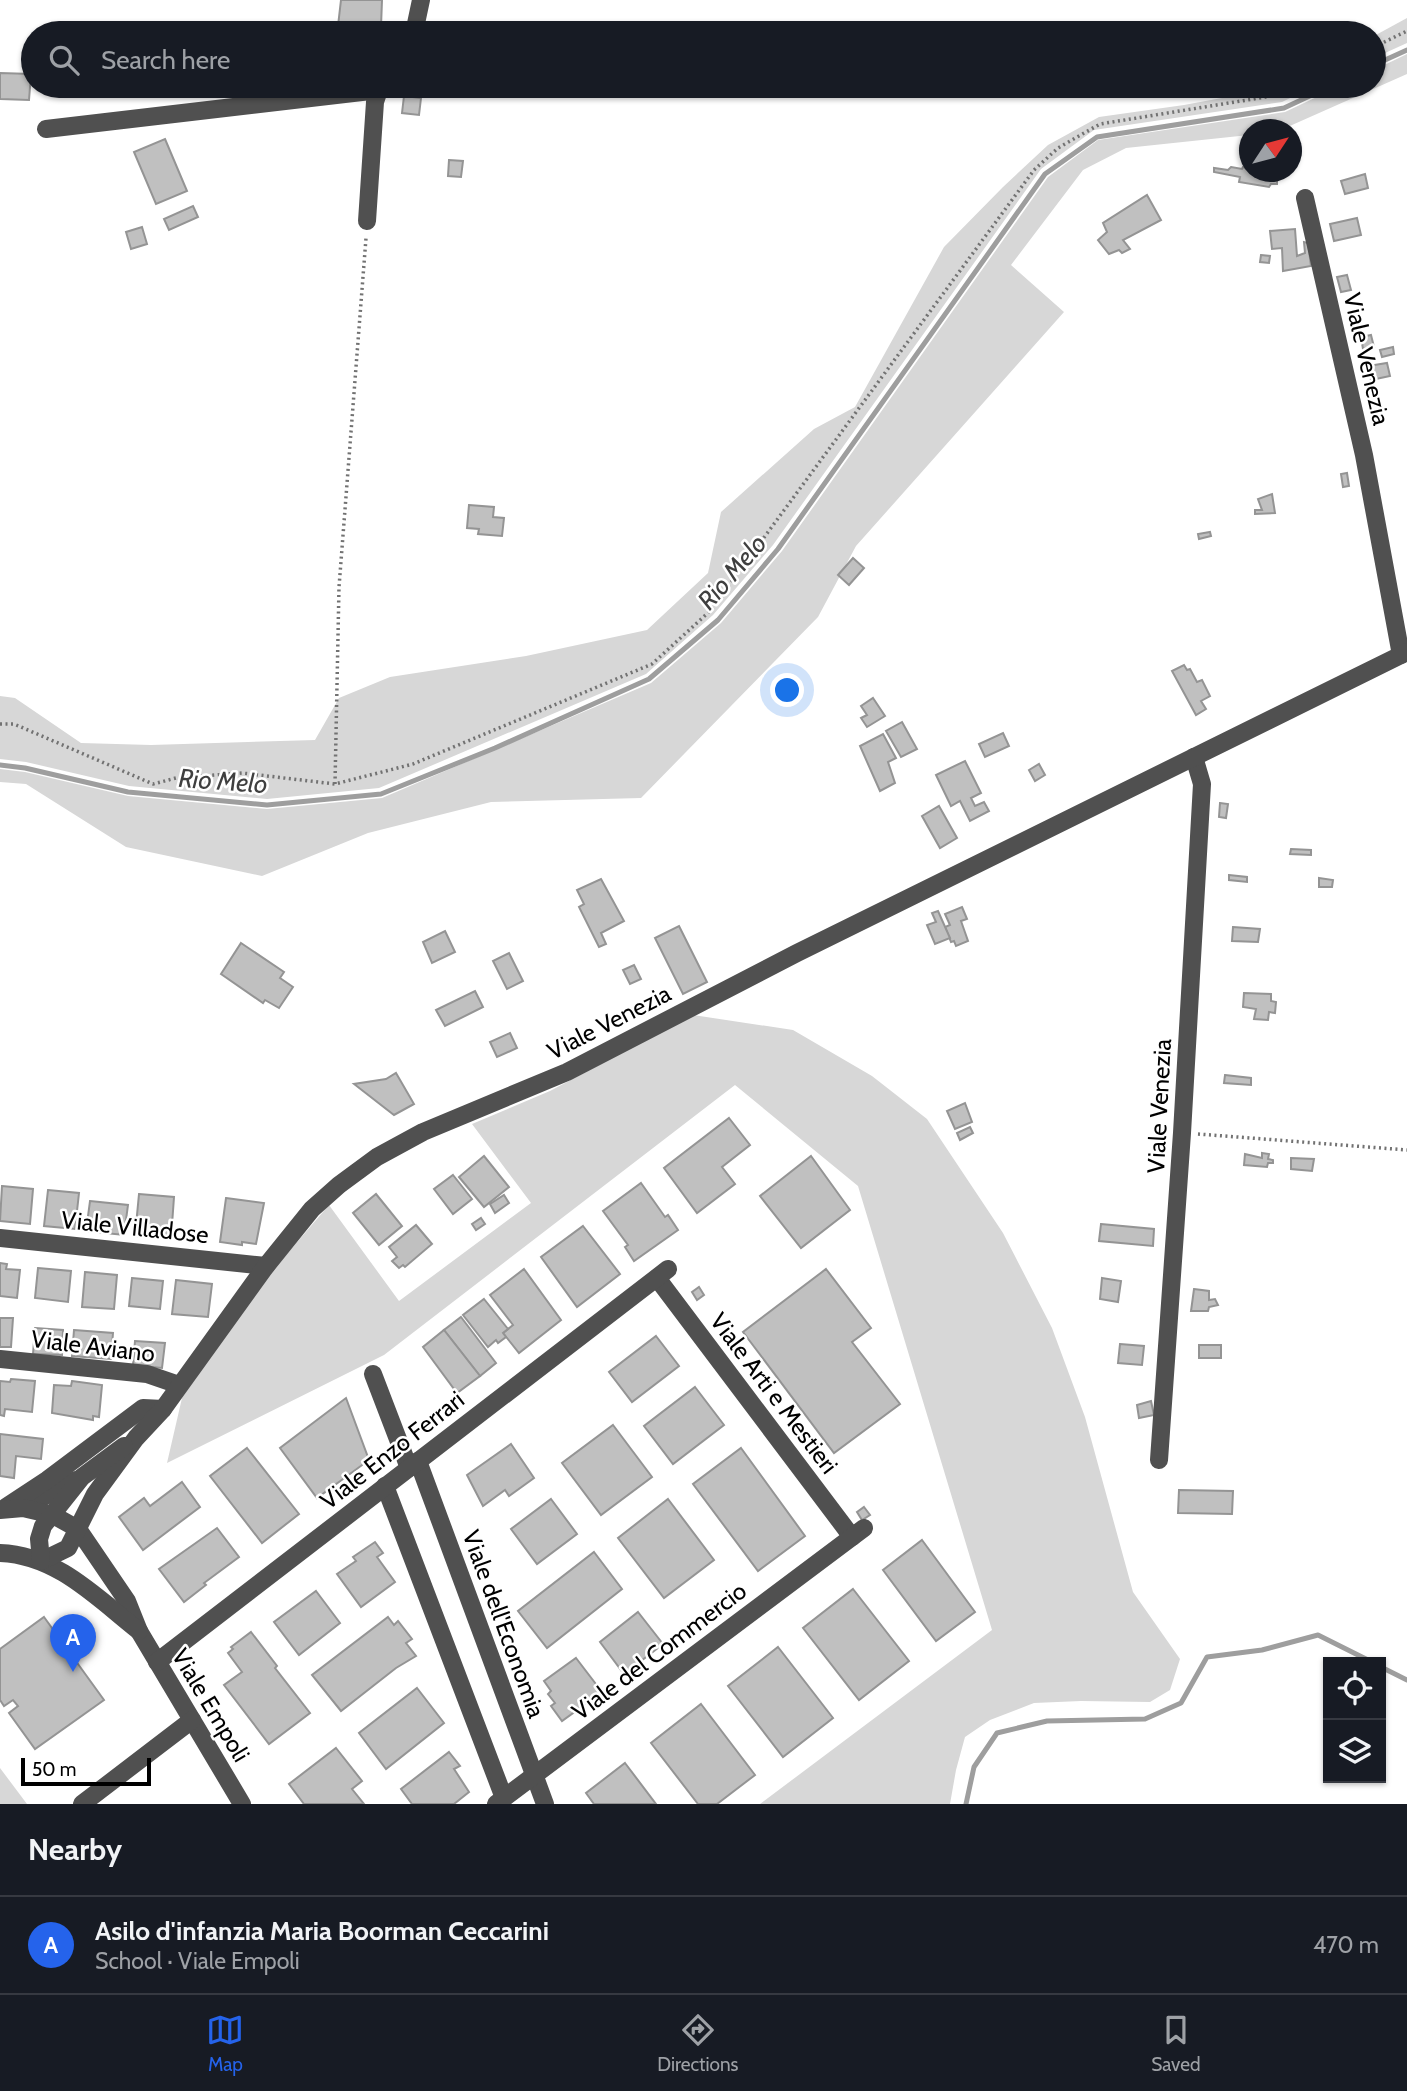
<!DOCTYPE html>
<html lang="en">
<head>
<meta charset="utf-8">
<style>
	body { margin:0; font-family:Cabin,sans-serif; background:#242831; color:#f1f3f6 }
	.controls { position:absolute; right:21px; bottom:21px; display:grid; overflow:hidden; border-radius:0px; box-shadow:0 2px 5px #0004 }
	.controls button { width:63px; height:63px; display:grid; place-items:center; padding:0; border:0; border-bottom:2px solid #363941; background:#171b24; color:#f1f3f6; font:35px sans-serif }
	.compass { position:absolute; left:1239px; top:119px; width:63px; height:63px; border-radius:50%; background:#171b24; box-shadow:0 2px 5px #0004; rotate:54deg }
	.scale { position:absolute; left:21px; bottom:18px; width:130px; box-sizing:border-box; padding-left:7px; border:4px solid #000; border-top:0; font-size:19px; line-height:24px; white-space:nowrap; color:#000; -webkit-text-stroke:5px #fff; paint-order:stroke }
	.you { position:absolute; left:788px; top:691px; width:24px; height:24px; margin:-18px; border:5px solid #fff; border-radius:50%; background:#1a73e8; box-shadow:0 0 0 10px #1a73e833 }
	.badge { display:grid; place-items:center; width:46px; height:46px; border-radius:50%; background:#2563eb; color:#fff; font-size:23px; font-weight:700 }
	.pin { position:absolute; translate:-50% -58px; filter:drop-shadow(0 2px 4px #0008) }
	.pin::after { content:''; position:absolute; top:37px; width:24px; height:21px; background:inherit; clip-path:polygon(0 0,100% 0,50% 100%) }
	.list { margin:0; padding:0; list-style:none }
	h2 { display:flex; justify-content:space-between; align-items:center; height:91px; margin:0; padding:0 28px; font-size:30px }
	h2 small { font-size:23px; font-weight:400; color:#9ea1a6 }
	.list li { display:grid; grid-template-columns:46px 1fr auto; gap:21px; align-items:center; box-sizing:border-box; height:98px; padding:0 28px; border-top:2px solid #363941 }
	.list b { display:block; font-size:26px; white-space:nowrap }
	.list p { margin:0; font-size:23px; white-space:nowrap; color:#9ea1a6 }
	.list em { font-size:23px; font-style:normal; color:#9ea1a6 }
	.icon { flex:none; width:38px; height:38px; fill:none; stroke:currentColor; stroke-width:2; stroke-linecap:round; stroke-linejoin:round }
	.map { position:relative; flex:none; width:1407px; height:1804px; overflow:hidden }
	.search { position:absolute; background:#171b24; box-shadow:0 2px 5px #0004; left:21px; right:21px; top:21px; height:77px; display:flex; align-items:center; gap:18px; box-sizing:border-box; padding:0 24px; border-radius:38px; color:#9ea1a6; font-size:26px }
	.sheet { height:189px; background:#171b24 }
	nav { display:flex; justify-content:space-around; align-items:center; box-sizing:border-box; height:98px; border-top:2px solid #363941; background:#171b24; font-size:19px; color:#9ea1a6 }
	nav a { display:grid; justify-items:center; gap:4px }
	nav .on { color:#2563eb }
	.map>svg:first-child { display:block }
	.green { fill:#d7d7d7 }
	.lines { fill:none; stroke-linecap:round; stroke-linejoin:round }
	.stream { stroke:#9e9e9e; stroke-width:5 }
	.building { fill:#c0c0c0; stroke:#949494; stroke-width:2 }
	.path { stroke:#727272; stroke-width:3.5; stroke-dasharray:2 3.5; stroke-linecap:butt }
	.minor { stroke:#505050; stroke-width:18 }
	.labels { text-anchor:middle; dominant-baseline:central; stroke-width:5; stroke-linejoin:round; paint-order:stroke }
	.street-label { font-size:24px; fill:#000; stroke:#fff }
	.water-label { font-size:26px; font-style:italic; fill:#3f3f3f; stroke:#fff }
</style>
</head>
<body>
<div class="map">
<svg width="1407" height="1804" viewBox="0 0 1407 1804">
	<rect width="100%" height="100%" fill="#fff"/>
	<g class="green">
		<polygon points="1407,18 1407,43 1374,58 1374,36"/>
		<polygon points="1407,54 1407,74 1283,129 1250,130 1249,135 1126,148 1083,170 1011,265 1064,312 856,546 818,617 641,798 491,802 368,833 262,876 126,847 26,784 0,782 0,769 25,772 128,796 267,809 382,798 651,683 721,623 782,551 1048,177 1098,140 1285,112 1340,86 1374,86 1374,70"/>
		<polygon points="1281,86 1315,86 1282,102 1094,130 1041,169 773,545 713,615 646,674 379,788 267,799 129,786 26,762 0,759 0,696 15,698 81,743 151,745 315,740 339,698 390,677 526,656 647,630 708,573 721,512 814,429 855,407 944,247 1003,187 1048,145 1099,117 1184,105 1276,88"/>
		<polygon points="693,1015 793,1030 872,1076 927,1119 1003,1233 1052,1328 1085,1417 1133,1592 1180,1659 1170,1690 1150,1702 1081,1701 1034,1703 990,1720 965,1737 956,1770 950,1804 760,1804 992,1630 858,1186 735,1085 384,1355 167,1463 182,1398 255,1291 329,1205 399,1301 531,1203 472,1124 550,1091"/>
		<polygon points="0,1768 27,1804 0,1804"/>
	</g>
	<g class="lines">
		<g class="stream">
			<polyline points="1374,65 1407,50"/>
			<polyline points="0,765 25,768 128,792 267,805 381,794 495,748 649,679 718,620 778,549 1045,174 1097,137 1284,108 1331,86"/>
			<polyline points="1381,1667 1407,1680"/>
			<polyline points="966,1804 974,1767 997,1733 1047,1721 1145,1719 1181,1703 1207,1657 1262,1650 1318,1635 1372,1662"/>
		</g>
	</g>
	<g class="building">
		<polygon points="341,0 382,0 381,27 338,26"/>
		<polygon points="0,73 31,74 29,100 0,99"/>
		<polygon points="404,96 421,98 419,115 402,113"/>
		<polygon points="165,139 187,191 156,204 134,152"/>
		<polygon points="449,160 463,161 461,177 448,176"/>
		<polygon points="1231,167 1242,169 1243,167 1250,169 1250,172 1265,173 1264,175 1272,176 1272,180 1277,181 1277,184 1271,184 1269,187 1239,182 1240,177 1214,172 1214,168 1228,170"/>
		<polygon points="1365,174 1368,188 1345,194 1341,181"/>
		<polygon points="1147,195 1161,220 1123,240 1130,249 1122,253 1119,250 1109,254 1098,240 1107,232 1103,223"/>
		<polygon points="193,206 198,217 169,230 164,219"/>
		<polygon points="1357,218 1361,235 1334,241 1330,224"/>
		<polygon points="142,227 147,244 131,249 126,232"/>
		<polygon points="1295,229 1297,256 1305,253 1304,242 1308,243 1311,266 1283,271 1282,248 1272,249 1270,231"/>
		<polygon points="1261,255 1270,256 1269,263 1260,262"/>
		<polygon points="1347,275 1351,290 1341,292 1337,277"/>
		<polygon points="1371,335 1374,347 1363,349 1361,337"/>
		<polygon points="1393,347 1394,354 1382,357 1380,350"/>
		<polygon points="1387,363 1390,376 1371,380 1368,366"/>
		<polygon points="1347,473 1349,486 1343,487 1341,474"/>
		<polygon points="1272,494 1275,513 1255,514 1255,510 1262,510 1258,499"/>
		<polygon points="469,505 494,507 493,517 504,518 502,536 478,534 479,529 467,528"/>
		<polygon points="1210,532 1211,536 1199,539 1198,534"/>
		<polygon points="853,558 864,568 849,585 838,575"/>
		<polygon points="1184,665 1187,670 1190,669 1197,682 1202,680 1210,696 1201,701 1206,709 1196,715 1172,671"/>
		<polygon points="873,698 885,716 867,727 861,718 867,715 861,706"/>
		<polygon points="902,722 917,749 901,757 886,731"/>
		<polygon points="1003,733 1009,746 985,757 979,744"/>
		<polygon points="883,734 896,758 888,762 895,783 880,791 860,746"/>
		<polygon points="965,761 981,793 971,798 975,806 984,802 989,811 970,821 960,801 951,806 936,775"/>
		<polygon points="1039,764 1045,775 1035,781 1029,770"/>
		<polygon points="1220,803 1228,804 1226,818 1219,817"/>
		<polygon points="939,806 957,838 940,848 922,816"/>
		<polygon points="1291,849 1311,850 1311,855 1290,854"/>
		<polygon points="1229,875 1247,877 1247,882 1229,880"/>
		<polygon points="1319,878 1333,880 1332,887 1319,887"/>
		<polygon points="601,879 624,921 601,933 606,944 599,947 579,907 584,904 577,890"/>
		<polygon points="962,907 967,919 961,921 968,941 956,946 954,941 951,942 945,927 950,925 945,914"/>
		<polygon points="938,911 950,938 935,944 927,925 936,922 932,913"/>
		<polygon points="679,926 707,982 683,994 655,938"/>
		<polygon points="1233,927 1260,929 1258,942 1232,941"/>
		<polygon points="445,931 455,952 432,963 423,942"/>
		<polygon points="241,943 284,972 280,978 293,987 279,1008 265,1000 263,1003 221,974"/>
		<polygon points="509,953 523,981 507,989 493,961"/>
		<polygon points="634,965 641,979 630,984 623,970"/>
		<polygon points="475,991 483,1007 445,1026 436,1010"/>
		<polygon points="1244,993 1271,994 1271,1001 1276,1002 1275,1013 1269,1012 1268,1020 1254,1019 1256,1009 1243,1007"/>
		<polygon points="510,1033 517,1048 497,1057 490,1042"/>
		<polygon points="396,1073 414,1104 394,1115 354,1084 386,1079"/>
		<polygon points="1225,1075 1251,1078 1251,1085 1224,1083"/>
		<polygon points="965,1103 972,1122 955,1129 947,1111"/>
		<polygon points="729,1118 750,1145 722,1167 735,1184 697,1213 664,1168"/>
		<polygon points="970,1127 973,1133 960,1140 957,1133"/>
		<polygon points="1262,1153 1269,1154 1268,1159 1273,1160 1273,1163 1268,1163 1267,1167 1244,1165 1245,1154 1262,1158"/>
		<polygon points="484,1156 509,1187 484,1207 459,1177"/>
		<polygon points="811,1156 850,1210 801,1248 760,1196"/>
		<polygon points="1291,1158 1314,1159 1312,1171 1291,1169"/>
		<polygon points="453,1175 472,1199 453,1214 434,1189"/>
		<polygon points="641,1183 665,1217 668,1215 678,1230 634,1261 625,1247 628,1245 603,1211"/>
		<polygon points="2,1186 33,1189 30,1224 0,1221"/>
		<polygon points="48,1190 79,1193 75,1229 44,1226"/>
		<polygon points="139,1194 174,1197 171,1239 135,1236"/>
		<polygon points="376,1194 402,1226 379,1245 353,1213"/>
		<polygon points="504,1195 509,1203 495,1213 490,1204"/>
		<polygon points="226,1198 264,1203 256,1244 242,1242 242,1245 220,1242"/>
		<polygon points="90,1201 128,1205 124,1235 86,1231"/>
		<polygon points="481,1218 485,1224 476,1230 472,1224"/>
		<polygon points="1101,1224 1154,1229 1153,1246 1099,1241"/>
		<polygon points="416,1225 432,1244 405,1267 403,1265 399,1268 392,1261 397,1257 389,1247"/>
		<polygon points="583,1226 620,1274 577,1307 541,1257"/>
		<polygon points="0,1263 7,1264 6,1269 20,1270 17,1298 0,1296"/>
		<polygon points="38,1268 71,1271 68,1302 35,1298"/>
		<polygon points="524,1269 561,1320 519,1353 503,1333 513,1325 490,1295"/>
		<polygon points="826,1269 871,1328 852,1342 900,1404 834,1453 743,1332"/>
		<polygon points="85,1272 117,1275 114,1309 82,1307"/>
		<polygon points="132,1278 163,1281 160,1309 129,1306"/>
		<polygon points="1102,1278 1121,1281 1118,1302 1100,1299"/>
		<polygon points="176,1280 212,1284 208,1317 172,1314"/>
		<polygon points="699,1287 704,1295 697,1300 692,1292"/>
		<polygon points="1194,1289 1209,1291 1209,1300 1215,1299 1218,1305 1209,1307 1208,1311 1191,1311"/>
		<polygon points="484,1299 508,1329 503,1333 506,1337 498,1343 496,1340 488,1347 463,1315"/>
		<polygon points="461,1317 496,1363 480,1376 444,1330"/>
		<polygon points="0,1318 13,1318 11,1347 0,1347"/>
		<polygon points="35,1328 63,1330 62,1355 33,1354"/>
		<polygon points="74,1330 113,1333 111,1359 72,1356"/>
		<polygon points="444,1330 480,1376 457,1393 423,1347"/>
		<polygon points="656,1336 679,1366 632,1402 609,1372"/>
		<polygon points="135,1341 165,1343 162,1368 133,1365"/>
		<polygon points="1120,1344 1144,1346 1142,1365 1118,1363"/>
		<rect x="1199" y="1345" width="22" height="13"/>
		<polygon points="11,1379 35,1381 32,1412 5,1409 4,1416 0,1415 0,1381 10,1382"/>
		<polygon points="72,1381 102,1385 99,1417 93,1416 93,1420 52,1413 54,1385 71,1386"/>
		<polygon points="695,1387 724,1425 673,1464 644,1426"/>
		<polygon points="346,1398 369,1460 317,1498 280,1448"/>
		<polygon points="1151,1401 1154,1415 1139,1418 1137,1405"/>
		<polygon points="613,1425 652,1477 601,1515 562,1463"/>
		<polygon points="0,1434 43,1439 41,1459 16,1456 14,1478 0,1476"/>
		<polygon points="511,1444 534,1478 509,1496 505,1490 483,1506 467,1475"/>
		<polygon points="247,1448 299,1514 262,1543 210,1476"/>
		<polygon points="741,1448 805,1536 758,1571 693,1484"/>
		<polygon points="182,1482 200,1507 143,1550 119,1517 144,1498 150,1506"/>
		<polygon points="1179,1490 1233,1491 1232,1514 1178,1513"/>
		<polygon points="551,1499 577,1534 537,1564 511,1529"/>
		<polygon points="668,1499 714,1560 664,1598 618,1538"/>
		<polygon points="864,1507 870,1515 862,1520 857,1512"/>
		<polygon points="217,1528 239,1557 204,1583 206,1585 184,1602 159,1569"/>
		<polygon points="922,1540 975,1612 936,1641 883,1570"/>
		<polygon points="375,1542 383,1553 377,1557 395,1582 361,1607 337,1574 356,1561 353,1557"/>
		<polygon points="594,1552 622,1589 547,1648 518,1611"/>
		<polygon points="853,1589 909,1661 859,1700 803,1628"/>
		<polygon points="316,1591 340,1623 299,1655 274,1622"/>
		<polygon points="638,1612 663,1644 624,1674 600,1642"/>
		<polygon points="44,1617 104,1700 35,1749 9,1713 18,1706 13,1700 4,1706 0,1700 0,1649"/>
		<polygon points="388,1617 394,1625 398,1621 412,1639 406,1643 416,1656 396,1668 341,1711 312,1675"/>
		<polygon points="251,1632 277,1666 275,1668 310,1713 269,1744 224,1685 242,1672 228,1653 233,1649 231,1647"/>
		<polygon points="778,1647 833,1718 783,1757 728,1686"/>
		<polygon points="576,1658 602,1692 562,1721 551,1706 555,1703 548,1694 551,1691 544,1681"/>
		<polygon points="417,1688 444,1723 386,1769 359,1733"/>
		<polygon points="701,1704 755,1775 717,1804 698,1804 651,1743"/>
		<polygon points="336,1748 362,1781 352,1789 364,1804 304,1804 289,1784"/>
		<polygon points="449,1752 460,1766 454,1769 469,1792 454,1804 412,1804 401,1789"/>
		<polygon points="625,1763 656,1804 594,1804 586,1793"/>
	</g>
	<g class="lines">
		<g class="path">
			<polyline points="1374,47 1407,31"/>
			<polyline points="0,724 14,724 153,784 176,778 242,773 335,784 413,764 652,664 710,611 1034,170 1058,148 1100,124 1278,95 1297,86"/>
			<polyline points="335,784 339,587 366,238"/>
			<polyline points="1198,1134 1407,1150"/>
		</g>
		<g class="minor">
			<polyline points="414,33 421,0"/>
			<polyline points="46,129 379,90 387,86"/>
			<polyline points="1305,198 1364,455 1401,655"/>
			<polyline points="367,221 375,102 379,90"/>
			<polyline points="0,1238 266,1266"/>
			<polyline points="657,1278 852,1537"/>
			<polyline points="0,1359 147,1374 179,1385"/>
			<polyline points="373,1374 409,1468"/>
			<polyline points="1159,1460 1182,1133 1202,784 1194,757"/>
			<polyline points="418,1461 545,1804"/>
			<polyline points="385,1486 504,1798"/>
			<polyline points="26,1506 76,1480"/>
			<polyline points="6,1507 47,1480 143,1408 163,1409"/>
			<polyline points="0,1510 23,1508 53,1515 78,1529 127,1601 139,1631 242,1804"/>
			<path d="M0 1553C57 1555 97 1598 139 1631"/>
			<polyline points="41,1561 68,1548 95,1494 136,1438 163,1409 266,1266 312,1209 339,1185 377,1157 423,1132 567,1072 797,953 1407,652"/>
			<polyline points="41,1561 39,1539 43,1526 82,1477 124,1446"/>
			<polyline points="157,1662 668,1269"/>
			<polyline points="82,1804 192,1720"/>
			<polyline points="496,1804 864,1528"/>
		</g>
	</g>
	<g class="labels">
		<g class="street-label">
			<text transform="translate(1367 359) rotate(77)">Viale Venezia</text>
			<text transform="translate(609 1022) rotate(-27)">Viale Venezia</text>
			<text transform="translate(1159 1106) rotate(-87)">Viale Venezia</text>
			<text transform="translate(135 1227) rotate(6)">Viale Villadose</text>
			<text transform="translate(93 1346) rotate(7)">Viale Aviano</text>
			<text transform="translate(774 1393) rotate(53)">Viale Arti e Mestieri</text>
			<text transform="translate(392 1450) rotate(-38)">Viale Enzo Ferrari</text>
			<text transform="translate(504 1624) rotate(70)">Viale dell'Economia</text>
			<text transform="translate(659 1651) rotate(-37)">Viale del Commercio</text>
			<text transform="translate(211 1705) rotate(59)">Viale Empoli</text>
		</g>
		<g class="water-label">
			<text transform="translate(732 572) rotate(-49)">Rio Melo</text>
			<text transform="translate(223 781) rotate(4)">Rio Melo</text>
		</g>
	</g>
</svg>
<div class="controls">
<button><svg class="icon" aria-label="locate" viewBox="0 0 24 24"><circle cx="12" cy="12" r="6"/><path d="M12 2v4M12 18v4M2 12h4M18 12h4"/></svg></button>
<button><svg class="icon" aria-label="layers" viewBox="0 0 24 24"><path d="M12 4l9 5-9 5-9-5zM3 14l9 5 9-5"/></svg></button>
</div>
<svg class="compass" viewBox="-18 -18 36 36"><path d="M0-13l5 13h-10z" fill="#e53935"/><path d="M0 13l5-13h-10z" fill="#9ea1a6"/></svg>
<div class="scale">50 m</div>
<div class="you"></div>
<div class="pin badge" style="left:73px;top:1672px">A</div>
<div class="search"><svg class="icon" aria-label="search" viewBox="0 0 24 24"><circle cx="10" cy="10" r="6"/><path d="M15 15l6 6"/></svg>Search here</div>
</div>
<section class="sheet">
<h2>Nearby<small></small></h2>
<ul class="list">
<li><span class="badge">A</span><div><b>Asilo d'infanzia Maria Boorman Ceccarini</b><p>School · Viale Empoli</p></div><em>470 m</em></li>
</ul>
</section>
<nav>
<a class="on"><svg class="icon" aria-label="map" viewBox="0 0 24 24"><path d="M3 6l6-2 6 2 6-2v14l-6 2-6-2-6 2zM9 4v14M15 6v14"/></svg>Map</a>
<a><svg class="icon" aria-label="directions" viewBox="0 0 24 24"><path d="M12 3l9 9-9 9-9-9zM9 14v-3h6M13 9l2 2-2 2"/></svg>Directions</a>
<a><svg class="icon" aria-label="saved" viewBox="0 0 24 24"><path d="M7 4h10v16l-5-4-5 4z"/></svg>Saved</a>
</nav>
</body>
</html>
